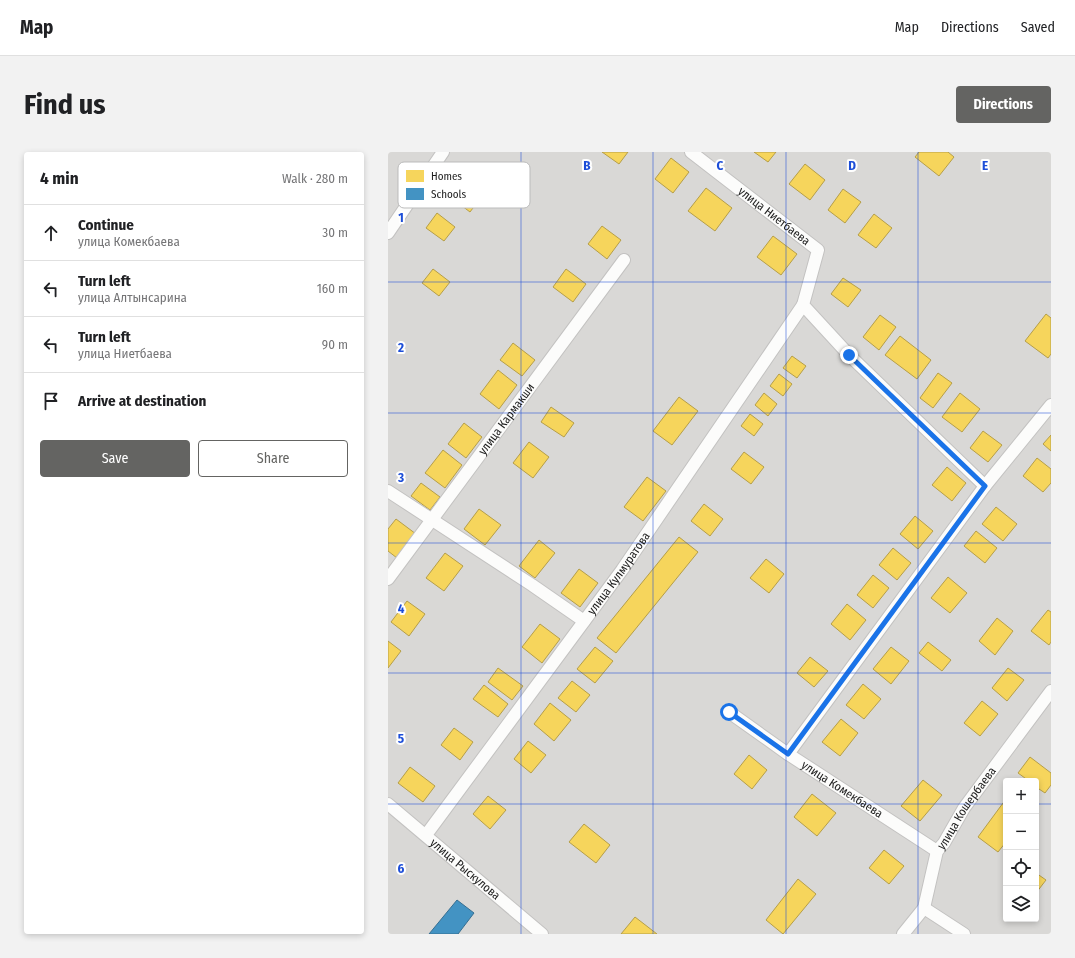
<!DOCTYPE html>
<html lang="en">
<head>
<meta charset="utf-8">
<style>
	body { margin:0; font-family:"Fira Sans Condensed",sans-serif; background:#f2f2f2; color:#202124 }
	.controls { position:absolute; right:12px; bottom:12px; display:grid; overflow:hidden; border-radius:4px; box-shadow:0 2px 6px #0003 }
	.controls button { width:36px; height:36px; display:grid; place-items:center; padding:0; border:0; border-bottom:1px solid #e0e0e0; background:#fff; color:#202124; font:20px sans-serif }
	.stop { position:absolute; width:12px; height:12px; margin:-9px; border:3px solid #1a73e8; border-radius:50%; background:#fff }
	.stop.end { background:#1a73e8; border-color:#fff; box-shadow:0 1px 4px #0008 }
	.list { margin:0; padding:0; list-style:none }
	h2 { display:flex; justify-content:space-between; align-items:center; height:52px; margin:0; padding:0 16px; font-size:17px }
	h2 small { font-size:13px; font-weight:400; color:#757577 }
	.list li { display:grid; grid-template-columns:26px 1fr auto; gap:12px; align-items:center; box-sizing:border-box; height:56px; padding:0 16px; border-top:1px solid #e0e0e0 }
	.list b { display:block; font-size:15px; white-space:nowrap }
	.list p { margin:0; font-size:13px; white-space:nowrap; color:#757577 }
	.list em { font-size:13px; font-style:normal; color:#757577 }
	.actions { display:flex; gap:8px; padding:12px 16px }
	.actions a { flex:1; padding:9px 0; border:1px solid #646462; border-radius:4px; text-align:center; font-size:14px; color:#646462 }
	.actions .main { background:#646462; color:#fff }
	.icon { flex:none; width:22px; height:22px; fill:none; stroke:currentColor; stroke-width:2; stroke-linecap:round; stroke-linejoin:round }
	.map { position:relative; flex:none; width:663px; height:782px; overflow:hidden; border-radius:4px }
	header { display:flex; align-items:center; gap:24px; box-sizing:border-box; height:56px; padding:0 20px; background:#fff; border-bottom:1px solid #e0e0e0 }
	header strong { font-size:19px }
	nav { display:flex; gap:22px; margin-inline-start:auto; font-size:14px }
	.intro { display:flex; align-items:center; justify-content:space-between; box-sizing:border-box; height:96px; padding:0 24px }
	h1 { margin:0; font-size:28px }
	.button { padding:10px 18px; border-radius:4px; background:#646462; color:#fff; font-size:14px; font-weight:700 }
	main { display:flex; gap:24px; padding:0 24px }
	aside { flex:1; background:#fff; border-radius:4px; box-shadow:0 2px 6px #0003 }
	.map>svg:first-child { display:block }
	.residential { fill:#d9d8d6; fill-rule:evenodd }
	.homes { fill:#f6d55c; stroke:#b59e49 }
	.schools { fill:#4393c3; stroke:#376f91 }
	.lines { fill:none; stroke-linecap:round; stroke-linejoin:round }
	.minor-casing { stroke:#c3c2c1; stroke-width:14 }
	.minor { stroke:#fcfcfb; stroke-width:12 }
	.route { stroke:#1a73e8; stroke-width:5 }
	.grid { fill:none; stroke:#1d4ed8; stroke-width:1; stroke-opacity:0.55 }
	.labels { text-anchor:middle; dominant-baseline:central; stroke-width:4; stroke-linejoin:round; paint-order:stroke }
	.street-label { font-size:12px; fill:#1c1c1c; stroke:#fff }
	.key { fill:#fff; stroke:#bbb; stroke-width:1 }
	.key-label { font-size:11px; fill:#1c1c1c }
	.grid-label { font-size:13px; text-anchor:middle; font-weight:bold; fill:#1d4ed8; stroke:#fff; stroke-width:4; stroke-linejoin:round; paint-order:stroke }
</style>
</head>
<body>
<header>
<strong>Map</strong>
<nav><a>Map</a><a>Directions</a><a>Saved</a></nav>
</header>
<div class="intro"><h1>Find us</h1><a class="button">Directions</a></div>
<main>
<aside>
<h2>4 min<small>Walk · 280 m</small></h2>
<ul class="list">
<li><svg class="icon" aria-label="ahead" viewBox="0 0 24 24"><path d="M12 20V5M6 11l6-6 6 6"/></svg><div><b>Continue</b><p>улица Комекбаева</p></div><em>30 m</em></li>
<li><svg class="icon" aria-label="left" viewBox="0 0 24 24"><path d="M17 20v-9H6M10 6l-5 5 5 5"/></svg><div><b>Turn left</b><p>улица Алтынсарина</p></div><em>160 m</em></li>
<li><svg class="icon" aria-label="left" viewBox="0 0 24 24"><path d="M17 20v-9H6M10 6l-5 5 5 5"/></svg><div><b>Turn left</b><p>улица Ниетбаева</p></div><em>90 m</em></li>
<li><svg class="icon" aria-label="arrive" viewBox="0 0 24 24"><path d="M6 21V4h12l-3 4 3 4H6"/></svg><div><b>Arrive at destination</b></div></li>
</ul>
<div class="actions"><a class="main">Save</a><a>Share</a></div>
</aside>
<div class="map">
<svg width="663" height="782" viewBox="0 0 663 782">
	<rect width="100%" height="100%" fill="#eae9e5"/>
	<path class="residential" d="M0 0H663V782H0ZM618 629H648V767H618Z"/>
	<g class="homes">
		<polygon points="214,0 240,0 231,12"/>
		<polygon points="366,0 388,0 380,10"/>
		<polygon points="531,0 560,0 566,5 551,24 527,5"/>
		<polygon points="283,6 301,20 285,41 267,27"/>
		<polygon points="417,12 437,28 422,48 401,32"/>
		<polygon points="73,28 94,44 82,60 61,44"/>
		<polygon points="318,36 344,56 327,79 300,59"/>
		<polygon points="455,37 473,50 457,71 440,58"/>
		<polygon points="49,61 67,75 56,89 38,76"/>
		<polygon points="486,62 504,76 488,96 470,83"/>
		<polygon points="214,74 233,88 219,107 200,92"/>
		<polygon points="385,84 409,102 393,123 369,105"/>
		<polygon points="45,117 62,130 51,144 34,131"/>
		<polygon points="178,117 198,132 185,150 165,135"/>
		<polygon points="455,126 473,138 460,155 443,142"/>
		<polygon points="658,162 663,166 663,202 660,206 637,189"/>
		<polygon points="492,163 508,175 491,198 475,185"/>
		<polygon points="512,184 543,208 529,227 497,203"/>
		<polygon points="125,191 147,208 134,224 112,208"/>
		<polygon points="404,204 418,214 409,226 395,216"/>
		<polygon points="110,218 129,233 111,257 92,242"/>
		<polygon points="550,221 564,231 545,256 532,246"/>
		<polygon points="391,222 404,232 395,244 382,234"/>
		<polygon points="376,241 389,252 380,264 367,253"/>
		<polygon points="572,241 592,257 574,280 554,265"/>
		<polygon points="291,245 310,259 284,293 265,279"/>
		<polygon points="163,255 186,271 176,285 153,270"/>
		<polygon points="362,262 375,272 366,284 353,274"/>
		<polygon points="76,271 94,285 78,306 60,292"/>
		<polygon points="595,279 614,293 600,310 582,296"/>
		<polygon points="663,283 663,299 655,292"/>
		<polygon points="141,290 161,305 145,326 125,311"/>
		<polygon points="55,298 74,313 57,336 37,321"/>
		<polygon points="356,300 376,315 363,332 343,317"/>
		<polygon points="649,306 663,317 663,331 655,340 635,324"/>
		<polygon points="559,315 578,331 564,349 544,333"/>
		<polygon points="259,325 278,339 255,369 236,355"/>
		<polygon points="33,331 52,345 42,358 23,344"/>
		<polygon points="316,352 335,367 322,384 303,369"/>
		<polygon points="608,355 629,372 615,389 594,372"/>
		<polygon points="91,357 113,373 97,393 76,377"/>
		<polygon points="527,364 545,379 530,397 512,382"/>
		<polygon points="8,367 28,382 9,406 0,399 0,377"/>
		<polygon points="588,379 609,396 597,411 576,394"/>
		<polygon points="291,385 310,400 228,501 209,486"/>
		<polygon points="151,388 167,401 147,426 131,414"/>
		<polygon points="505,396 523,411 509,428 491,413"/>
		<polygon points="57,401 75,414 56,439 38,426"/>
		<polygon points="378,407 396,422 381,441 362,426"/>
		<polygon points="191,417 210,431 192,455 173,441"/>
		<polygon points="485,423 501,436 485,456 469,443"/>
		<polygon points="560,425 579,441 562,461 543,446"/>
		<polygon points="19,449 37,462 21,484 3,470"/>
		<polygon points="459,452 478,468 462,488 443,472"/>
		<polygon points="660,458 663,460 663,490 661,493 643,479"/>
		<polygon points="609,466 625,479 607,503 591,489"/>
		<polygon points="152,472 172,487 154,511 134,495"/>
		<polygon points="0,489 13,499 0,516"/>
		<polygon points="540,490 563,508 554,519 531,501"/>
		<polygon points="207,495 225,509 207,531 189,517"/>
		<polygon points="503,495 521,509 503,532 485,517"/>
		<polygon points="422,505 440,519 426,535 409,521"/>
		<polygon points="110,516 135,534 124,548 100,530"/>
		<polygon points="620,516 636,528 619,549 604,536"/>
		<polygon points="184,529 202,543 188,560 170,546"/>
		<polygon points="475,532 493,547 476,567 458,553"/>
		<polygon points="96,533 120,552 110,565 85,547"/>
		<polygon points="594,549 610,562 592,584 576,571"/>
		<polygon points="162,551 183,568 166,589 146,572"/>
		<polygon points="453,567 470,581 452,604 434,590"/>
		<polygon points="66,576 85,590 72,608 53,593"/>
		<polygon points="140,589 158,603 143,621 126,607"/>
		<polygon points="361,603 379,618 364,637 346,622"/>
		<polygon points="642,605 663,621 663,633 657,641 648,635 648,629 641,629 630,621"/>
		<polygon points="22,615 47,634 35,650 10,631"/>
		<polygon points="535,628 554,643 532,669 513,654"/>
		<polygon points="424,642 448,661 429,684 406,665"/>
		<polygon points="100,644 118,658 102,677 85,662"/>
		<polygon points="618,647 618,690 610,700 590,685"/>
		<polygon points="196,672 222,693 208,711 181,690"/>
		<polygon points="496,698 516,714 501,732 481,716"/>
		<polygon points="648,721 658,728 648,741"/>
		<polygon points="410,727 428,742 395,782 378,768"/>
		<polygon points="247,765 269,782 233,782"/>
	</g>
	<polygon class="schools" points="69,748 86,761 70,782 41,782"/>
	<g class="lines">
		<g class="minor-casing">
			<g id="minor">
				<path id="s1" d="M303 0 430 98 415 153 461 203 597 334"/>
				<polyline points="0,81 55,0"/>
				<polyline points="0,339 144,433 196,469"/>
				<path id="s2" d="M0 427 236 108"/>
				<path id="s3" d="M341 560 400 602 549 699"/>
				<polyline points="400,602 597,334 663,253"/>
				<path id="s4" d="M0 652 154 782"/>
				<path id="s5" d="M38 683 234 418 415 153"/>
				<polyline points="536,756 576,782"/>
				<path id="s6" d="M515 782 536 756 549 699 556 691 576 656 663 539"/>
			</g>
		</g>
		<use href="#minor" class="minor"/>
	</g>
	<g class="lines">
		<polyline class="route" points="341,560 400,602 597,334 461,203"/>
	</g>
	<path class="grid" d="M133 0V782M265 0V782M398 0V782M530 0V782M0 130H663M0 261H663M0 391H663M0 521H663M0 652H618M648 652H663"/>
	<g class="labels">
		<g class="street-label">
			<text stroke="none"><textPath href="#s1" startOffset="105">улица Ниетбаева</textPath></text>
			<text stroke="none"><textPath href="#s2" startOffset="199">улица Кармакши</textPath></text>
			<text stroke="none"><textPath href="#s5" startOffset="325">улица Кулмуратова</textPath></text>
			<text stroke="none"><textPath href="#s3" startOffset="137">улица Комекбаева</textPath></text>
			<text stroke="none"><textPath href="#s6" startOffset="144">улица Кошербаева</textPath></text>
			<text stroke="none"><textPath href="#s4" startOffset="101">улица Рыскулова</textPath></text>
		</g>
	</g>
	<rect x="10" y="10" width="132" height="46" rx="6" class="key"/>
	<rect x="18" y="18" width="18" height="12" fill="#f6d55c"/>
	<rect x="18" y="36" width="18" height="12" fill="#4393c3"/>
	<g class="key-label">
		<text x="43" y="28">Homes</text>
		<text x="43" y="46">Schools</text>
	</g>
	<g class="grid-label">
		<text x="199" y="18">B</text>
		<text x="332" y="18">C</text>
		<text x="464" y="18">D</text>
		<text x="597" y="18">E</text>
		<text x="13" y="70">1</text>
		<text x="13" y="200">2</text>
		<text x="13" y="330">3</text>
		<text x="13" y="461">4</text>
		<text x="13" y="591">5</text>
		<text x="13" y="721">6</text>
	</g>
</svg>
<div class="controls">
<button>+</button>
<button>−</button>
<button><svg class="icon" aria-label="locate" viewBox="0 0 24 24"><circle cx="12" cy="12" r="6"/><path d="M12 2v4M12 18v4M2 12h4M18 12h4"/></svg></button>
<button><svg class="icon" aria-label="layers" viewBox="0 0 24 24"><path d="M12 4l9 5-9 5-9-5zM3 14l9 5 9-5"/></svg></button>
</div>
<div class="stop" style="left:341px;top:560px"></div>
<div class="stop end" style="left:461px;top:203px"></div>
</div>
</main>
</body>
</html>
